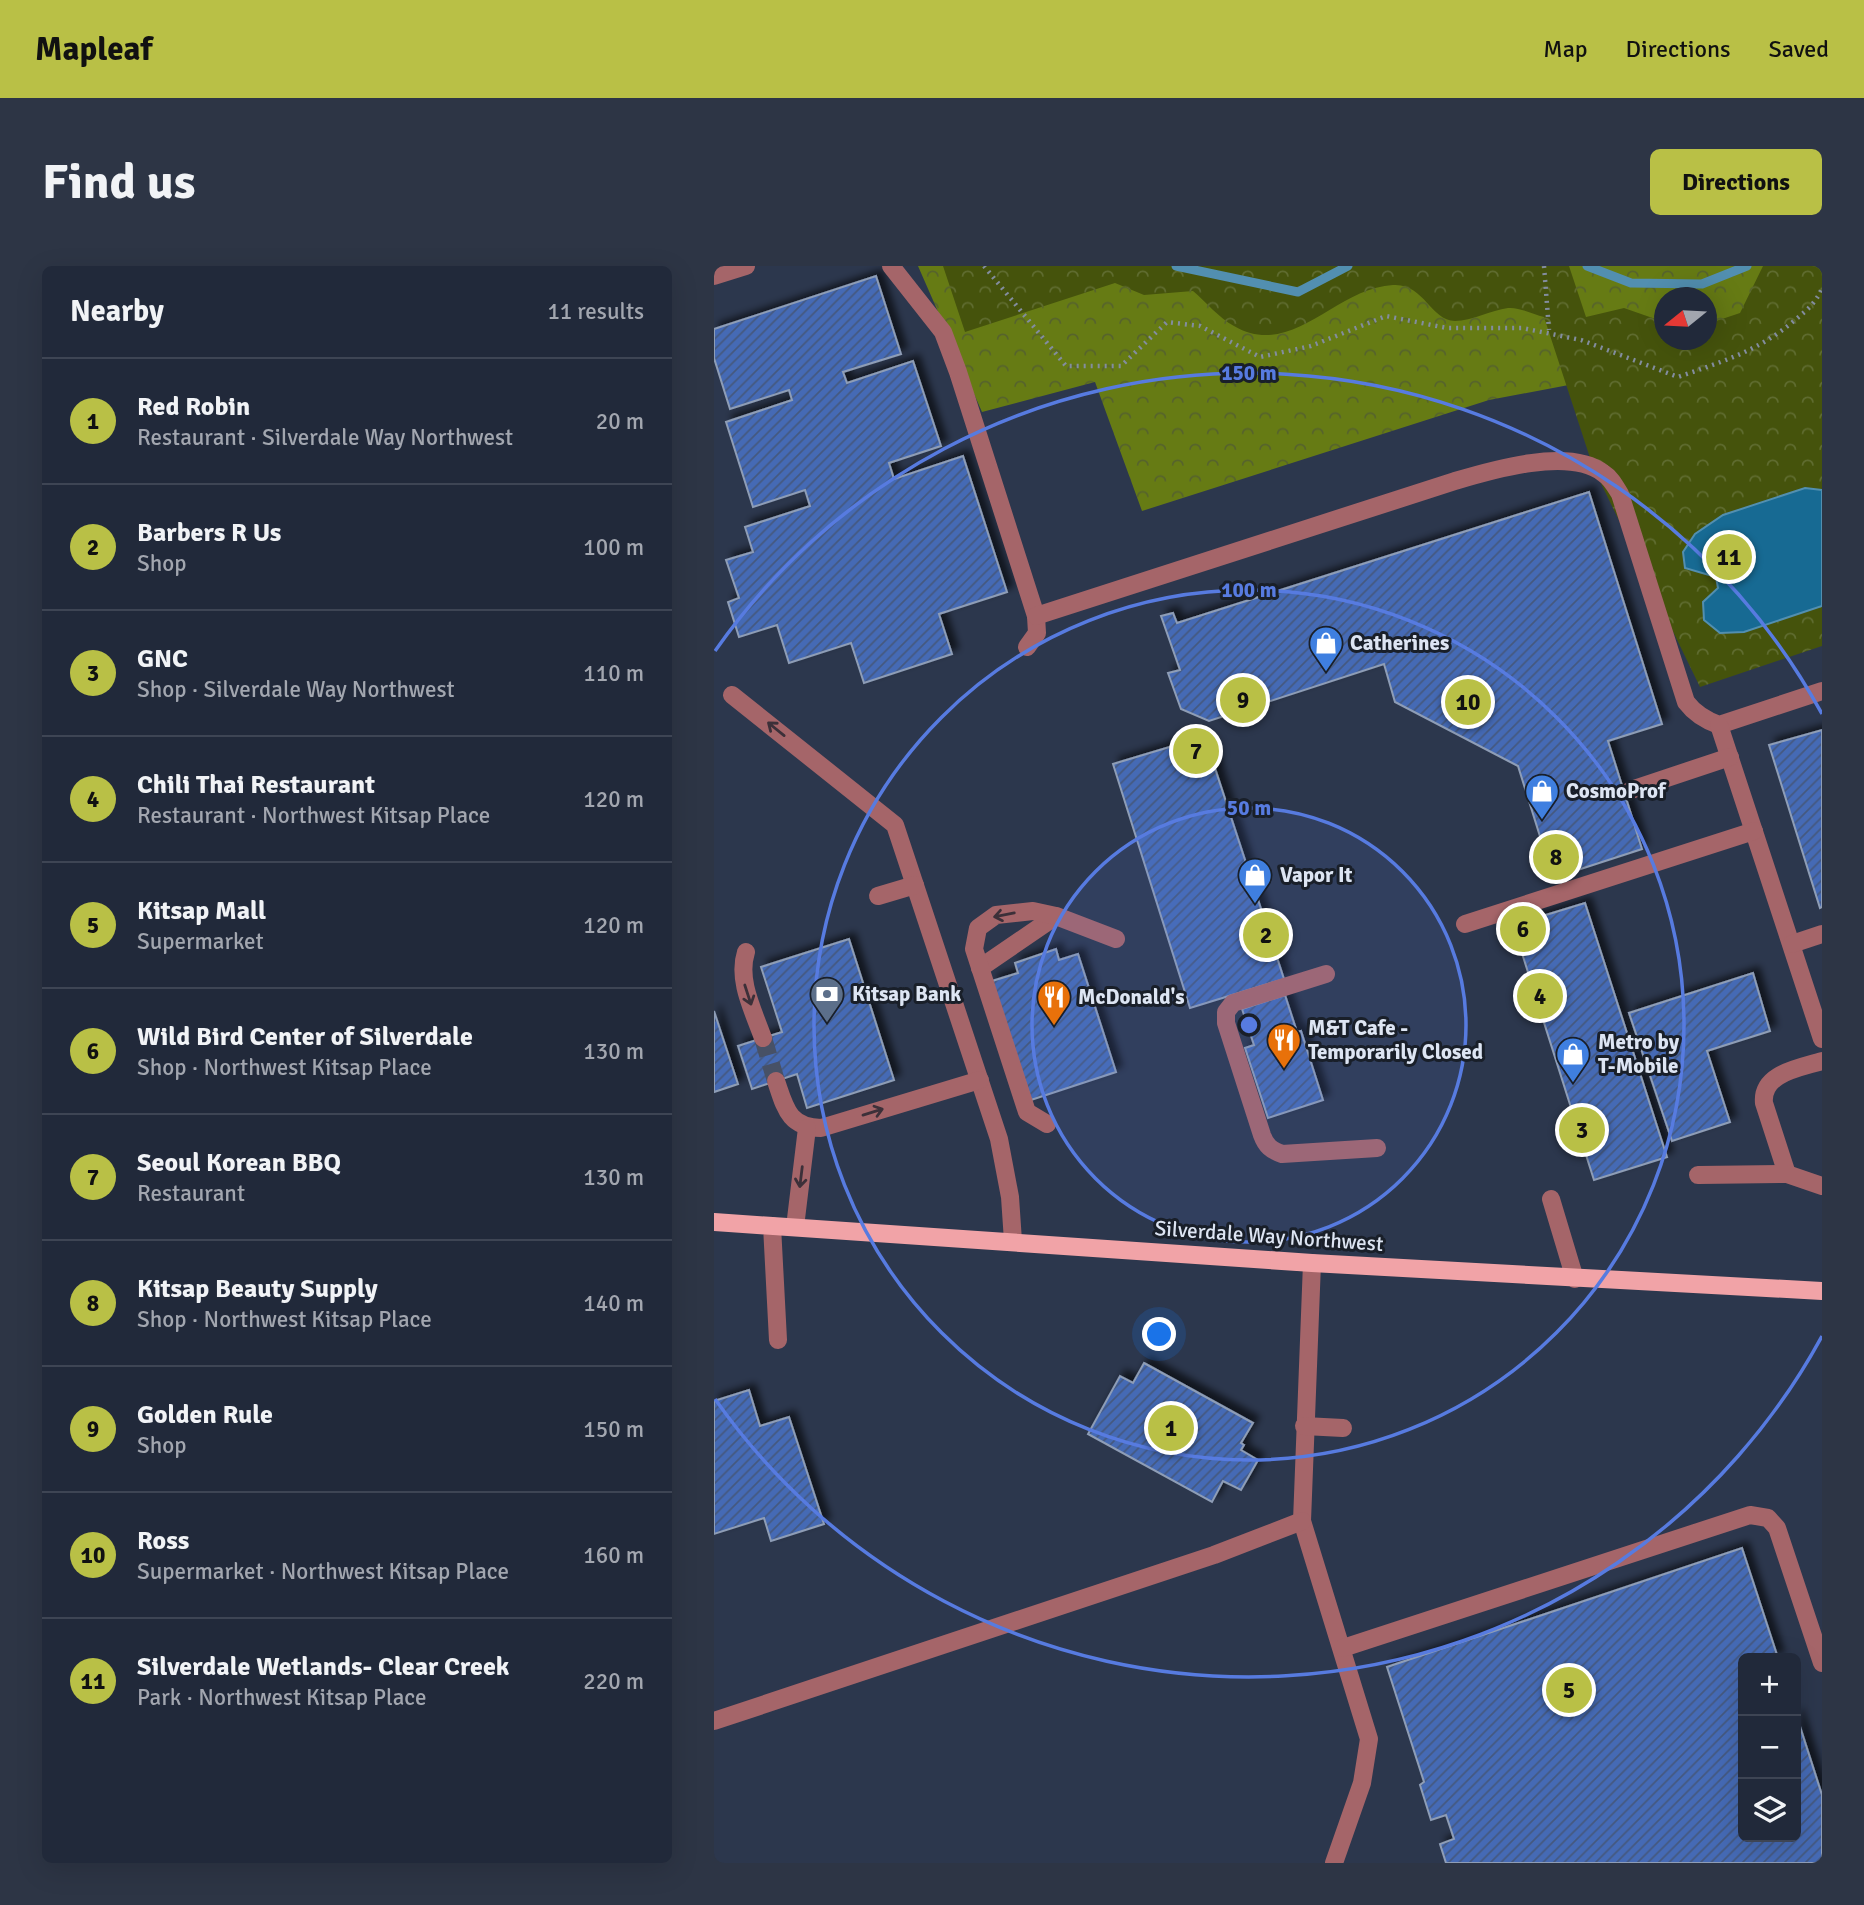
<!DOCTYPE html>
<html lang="en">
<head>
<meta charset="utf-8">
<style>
	body { margin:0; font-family:Signika,sans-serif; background:#2d3545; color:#f1f3f6 }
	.controls { position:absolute; right:21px; bottom:21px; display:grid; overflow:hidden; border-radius:10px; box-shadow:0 7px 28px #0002 }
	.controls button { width:63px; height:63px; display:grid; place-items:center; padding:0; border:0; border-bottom:2px solid #3e4554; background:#21293a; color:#f1f3f6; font:35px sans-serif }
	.compass { position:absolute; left:940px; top:21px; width:63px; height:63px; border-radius:50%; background:#21293a; box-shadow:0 7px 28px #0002; rotate:252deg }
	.you { position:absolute; left:446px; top:1069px; width:24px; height:24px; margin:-18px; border:5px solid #fff; border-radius:50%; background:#1a73e8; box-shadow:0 0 0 10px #1a73e833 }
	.badge { display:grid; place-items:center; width:46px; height:46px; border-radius:50%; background:#b9c046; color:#111; font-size:23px; font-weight:700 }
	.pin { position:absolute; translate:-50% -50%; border:4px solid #fff; box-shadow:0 2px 7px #0006 }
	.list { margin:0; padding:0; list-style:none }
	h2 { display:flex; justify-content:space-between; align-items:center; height:91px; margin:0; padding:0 28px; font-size:30px }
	h2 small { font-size:23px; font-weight:400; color:#a2a6af }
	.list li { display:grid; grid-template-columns:46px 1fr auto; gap:21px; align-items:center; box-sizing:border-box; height:126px; padding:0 28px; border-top:2px solid #3e4554 }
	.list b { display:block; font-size:26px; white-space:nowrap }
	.list p { margin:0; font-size:23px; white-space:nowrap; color:#a2a6af }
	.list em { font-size:23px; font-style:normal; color:#a2a6af }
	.icon { flex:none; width:38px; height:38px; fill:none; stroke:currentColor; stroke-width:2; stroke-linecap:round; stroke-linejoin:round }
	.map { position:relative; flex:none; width:1108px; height:1597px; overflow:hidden; border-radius:10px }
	header { display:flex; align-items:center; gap:42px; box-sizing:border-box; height:98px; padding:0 35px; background:#b9c046; color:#111 }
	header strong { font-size:33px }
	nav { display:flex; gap:38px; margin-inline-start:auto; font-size:24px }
	.intro { display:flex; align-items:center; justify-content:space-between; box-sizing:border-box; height:168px; padding:0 42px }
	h1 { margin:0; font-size:49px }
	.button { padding:18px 32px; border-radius:10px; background:#b9c046; color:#111; font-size:24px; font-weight:700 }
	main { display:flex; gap:42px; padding:0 42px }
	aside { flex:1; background:#21293a; border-radius:10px; box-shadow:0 7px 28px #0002 }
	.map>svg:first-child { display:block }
	.forest { fill:url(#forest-crowns); fill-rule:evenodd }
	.park { fill:url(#park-crowns) }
	.water { fill:#176a93; stroke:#528fb0; stroke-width:2 }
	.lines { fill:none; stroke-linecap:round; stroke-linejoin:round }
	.stream { stroke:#528fb0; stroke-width:9 }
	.building { fill:url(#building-hatch); stroke:#8e9db6; stroke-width:2; filter:url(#shadow) }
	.minor-tunnel { stroke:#475166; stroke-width:18; stroke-dasharray:18 9; stroke-linecap:butt }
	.path { stroke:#838d9f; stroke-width:4.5; stroke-dasharray:2 5; stroke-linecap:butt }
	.minor { stroke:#a56569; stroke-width:18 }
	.major { stroke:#f1a3a7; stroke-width:18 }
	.oneway { stroke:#3c3039 }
	.ring { fill:none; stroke:#577be0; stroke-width:3.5 }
	.labels { text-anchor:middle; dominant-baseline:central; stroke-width:6; stroke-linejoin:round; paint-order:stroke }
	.poi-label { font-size:21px; font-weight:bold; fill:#dde5f3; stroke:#191f29; text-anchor:start }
	.street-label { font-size:21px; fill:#dde5f3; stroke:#191f29 }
	.centre { fill:#577be0; stroke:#191f29; stroke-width:3.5 }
	.ring-label { font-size:21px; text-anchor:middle; font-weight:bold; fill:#577be0; stroke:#191f29; stroke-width:6; stroke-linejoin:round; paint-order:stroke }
</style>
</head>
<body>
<header>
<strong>Mapleaf</strong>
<nav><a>Map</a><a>Directions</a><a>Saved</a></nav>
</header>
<div class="intro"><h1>Find us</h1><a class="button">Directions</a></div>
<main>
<aside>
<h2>Nearby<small>11 results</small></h2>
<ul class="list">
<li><span class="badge">1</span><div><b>Red Robin</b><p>Restaurant · Silverdale Way Northwest</p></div><em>20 m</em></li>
<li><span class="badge">2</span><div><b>Barbers R Us</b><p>Shop</p></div><em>100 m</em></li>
<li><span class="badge">3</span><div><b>GNC</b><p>Shop · Silverdale Way Northwest</p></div><em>110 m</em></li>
<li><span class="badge">4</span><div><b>Chili Thai Restaurant</b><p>Restaurant · Northwest Kitsap Place</p></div><em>120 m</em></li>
<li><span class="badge">5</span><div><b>Kitsap Mall</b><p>Supermarket</p></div><em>120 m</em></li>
<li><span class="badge">6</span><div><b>Wild Bird Center of Silverdale</b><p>Shop · Northwest Kitsap Place</p></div><em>130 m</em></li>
<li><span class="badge">7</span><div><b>Seoul Korean BBQ</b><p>Restaurant</p></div><em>130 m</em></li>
<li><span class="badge">8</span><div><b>Kitsap Beauty Supply</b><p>Shop · Northwest Kitsap Place</p></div><em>140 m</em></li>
<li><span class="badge">9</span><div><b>Golden Rule</b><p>Shop</p></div><em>150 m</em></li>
<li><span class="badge">10</span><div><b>Ross</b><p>Supermarket · Northwest Kitsap Place</p></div><em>160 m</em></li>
<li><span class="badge">11</span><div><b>Silverdale Wetlands- Clear Creek</b><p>Park · Northwest Kitsap Place</p></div><em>220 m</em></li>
</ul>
</aside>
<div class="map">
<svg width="1108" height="1597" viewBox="0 0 1108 1597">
	<defs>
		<pattern id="forest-crowns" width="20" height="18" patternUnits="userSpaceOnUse" patternTransform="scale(1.75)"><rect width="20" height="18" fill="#667b14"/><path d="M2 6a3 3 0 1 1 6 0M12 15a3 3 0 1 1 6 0" fill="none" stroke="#56632c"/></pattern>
		<pattern id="park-crowns" width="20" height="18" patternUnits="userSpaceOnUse" patternTransform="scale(1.75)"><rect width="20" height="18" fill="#45530c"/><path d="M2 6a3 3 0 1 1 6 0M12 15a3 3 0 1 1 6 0" fill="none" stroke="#5f6c30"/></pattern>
		<pattern id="building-hatch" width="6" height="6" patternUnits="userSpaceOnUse" patternTransform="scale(1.75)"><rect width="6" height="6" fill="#456bb5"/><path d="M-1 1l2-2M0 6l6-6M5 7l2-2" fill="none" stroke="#44587f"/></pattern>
		<filter id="shadow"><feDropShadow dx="6" dy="-6" stdDeviation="3.5" flood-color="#0009"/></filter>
	</defs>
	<rect width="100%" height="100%" fill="#2c374d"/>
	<path class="forest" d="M204 0H1108V99L881 114 775 134 428 245 381 116 268 146ZM950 32H992V74H950Z"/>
	<path class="park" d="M229 0H855L872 51 910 42 950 56V74H992L993 58 1026 47 1049 0H1108V380L986 421 879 201 830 51C819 48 805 41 794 42 777 44 758 55 741 55 716 54 710 17 679 19 621 22 578 94 520 60 505 52 492 36 479 25L430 29 401 17 251 66Z"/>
	<polygon class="water" points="1091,222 1108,224 1108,340 1030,366 1006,367 990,354 989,336 1004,322 1002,311 971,302 969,286 981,268 1009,249"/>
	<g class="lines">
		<g class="stream">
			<polyline points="462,0 584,26 634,0"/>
			<polyline points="873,0 917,17 988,18 1033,0"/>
		</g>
	</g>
	<g class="building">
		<polygon points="162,10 187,88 129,106 133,117 199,95 227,180 175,197 180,213 249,190 293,326 225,348 238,388 150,417 137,377 75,397 63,359 25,371 14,336 25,332 12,294 39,286 31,261 96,240 91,224 39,241 12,156 78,134 75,124 16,143 0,92 0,63"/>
		<polygon points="875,226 948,458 894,475 928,583 839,612 804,500 681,436 670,398 495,455 467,443 454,407 466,404 447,350 459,347 463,357"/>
		<polygon points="1108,464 1108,641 1106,642 1055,479"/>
		<polygon points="472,476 497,490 570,713 476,742 399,498"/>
		<polygon points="871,637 953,891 880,914 799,659"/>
		<polygon points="135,673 180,814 93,842 83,808 38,823 24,780 68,766 47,701"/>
		<polygon points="342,683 345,694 364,688 402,806 317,834 278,715 304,707 301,697"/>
		<polygon points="1039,707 1056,765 993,785 1016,856 958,875 915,747"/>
		<polygon points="571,729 583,766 587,765 609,834 554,852 531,782 540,779 528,743"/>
		<polygon points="0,745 24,818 0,826"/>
		<polygon points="430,1097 539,1157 527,1177 530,1179 527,1184 544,1194 527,1224 509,1215 498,1236 374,1168 406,1110 419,1117"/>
		<polygon points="35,1124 46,1160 75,1151 110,1258 57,1275 50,1252 0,1268 0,1135"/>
		<polygon points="1028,1282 1064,1392 1029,1392 1029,1571 1082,1571 1082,1448 1108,1529 1108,1597 732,1597 726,1578 740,1573 732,1549 717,1554 706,1519 710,1516 673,1401"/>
	</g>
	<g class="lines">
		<polyline class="minor-tunnel" points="49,772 62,815"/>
		<g class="path">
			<path d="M270 0 352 100H407L453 56 486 60 546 91 597 80 672 50 733 62H808L867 74 964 111C1007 96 1045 85 1081 54 1093 44 1102 37 1108 22"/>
			<polyline points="830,0 835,64"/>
		</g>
		<g class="minor">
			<polyline points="177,0 229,66 244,106 322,350 323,367 313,381"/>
			<polyline points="0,10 32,0"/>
			<path d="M322 350 741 215C778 204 855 181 889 207 897 212 901 220 906 228L972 436C981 448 991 454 1005 459L1108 425"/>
			<polyline points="18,429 181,559 285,873 296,931 299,975"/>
			<polyline points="1005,459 1108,773"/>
			<polyline points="917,524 1016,491"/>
			<polyline points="164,630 201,619"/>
			<polyline points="751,658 1040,565"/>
			<polyline points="1078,678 1108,668"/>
			<path d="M32 686C23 714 39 744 49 772"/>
			<polyline points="266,702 342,650"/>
			<path d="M612 708 519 737 512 746V757L548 869C552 880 557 884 568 888L663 882"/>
			<path d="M62 815C71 841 74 861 107 862L266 814"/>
			<polyline points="333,858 313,846 260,683 264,662 282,649 319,645 342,650 402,673"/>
			<path d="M1073 908 1050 837C1047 807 1086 802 1108 795"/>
			<polyline points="984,909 1073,908 1108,920"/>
			<polyline points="837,933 861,1013"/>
			<polyline points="58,960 64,1074"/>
			<polyline points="81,961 93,862"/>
			<polyline points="598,997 588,1255 655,1473 648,1517 620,1597"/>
			<polyline points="590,1160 629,1162"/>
			<polyline points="629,1382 1036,1249 1054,1252 1063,1262 1108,1397"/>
			<polyline points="0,1455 500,1289 588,1255"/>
		</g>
		<polyline class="major" points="0,956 598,997 1108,1025"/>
	</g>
	<defs><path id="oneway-shaft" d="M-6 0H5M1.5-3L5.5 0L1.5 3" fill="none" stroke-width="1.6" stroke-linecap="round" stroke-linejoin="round" transform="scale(1.75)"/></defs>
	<g class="oneway">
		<use href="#oneway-shaft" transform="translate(62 463) rotate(-141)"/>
		<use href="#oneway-shaft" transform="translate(290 649) rotate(169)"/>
		<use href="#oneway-shaft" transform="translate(34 729) rotate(72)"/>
		<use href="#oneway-shaft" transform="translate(159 846) rotate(-17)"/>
		<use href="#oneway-shaft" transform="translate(87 911) rotate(97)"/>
	</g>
	<circle cx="535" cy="759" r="217" fill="#577be0" fill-opacity=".12"/>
	<g class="ring">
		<circle cx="535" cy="759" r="217"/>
		<circle cx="535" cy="759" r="435"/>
		<path d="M1108 1070A652 652 0 0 1 1 1133M1 385A652 652 0 0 1 1108 448"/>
	</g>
	<defs>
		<g id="shop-pin" transform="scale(1.75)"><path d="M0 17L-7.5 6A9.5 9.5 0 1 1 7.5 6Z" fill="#3f7fe0" stroke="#191f29"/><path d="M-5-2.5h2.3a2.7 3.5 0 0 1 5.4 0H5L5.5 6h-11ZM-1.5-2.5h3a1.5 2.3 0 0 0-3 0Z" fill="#fff"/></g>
		<g id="bank-pin" transform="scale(1.75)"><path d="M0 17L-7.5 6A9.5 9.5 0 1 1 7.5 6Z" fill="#5c6f8a" stroke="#191f29"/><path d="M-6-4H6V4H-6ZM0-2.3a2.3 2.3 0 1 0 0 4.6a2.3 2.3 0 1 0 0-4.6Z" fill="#fff"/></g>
		<g id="restaurant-pin" transform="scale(1.75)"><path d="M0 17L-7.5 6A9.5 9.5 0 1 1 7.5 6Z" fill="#e8710a" stroke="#191f29"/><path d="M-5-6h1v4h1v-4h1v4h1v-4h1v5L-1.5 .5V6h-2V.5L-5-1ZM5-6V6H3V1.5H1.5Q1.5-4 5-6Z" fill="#fff"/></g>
	</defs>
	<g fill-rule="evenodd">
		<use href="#shop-pin" x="612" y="377"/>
		<use href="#shop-pin" x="828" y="525"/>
		<use href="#shop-pin" x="541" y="609"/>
		<use href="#bank-pin" x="113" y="728"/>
		<use href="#restaurant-pin" x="340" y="731"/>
		<use href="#restaurant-pin" x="570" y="774"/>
		<use href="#shop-pin" x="859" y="788"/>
	</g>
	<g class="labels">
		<g class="poi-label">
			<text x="636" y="377">Catherines</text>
			<text x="852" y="525">CosmoProf</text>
			<text x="566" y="609">Vapor It</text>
			<text x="138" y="728">Kitsap Bank</text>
			<text x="364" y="731">McDonald's</text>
			<text x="594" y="762">M&amp;T Cafe -<tspan x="594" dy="24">Temporarily Closed</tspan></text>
			<text x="884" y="776">Metro by<tspan x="884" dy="24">T-Mobile</tspan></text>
		</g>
		<g class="street-label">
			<text transform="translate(555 970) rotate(4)">Silverdale Way Northwest</text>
		</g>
	</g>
	<circle cx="535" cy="759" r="10" class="centre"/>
	<g class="ring-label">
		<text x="535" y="114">150 m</text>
		<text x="535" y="331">100 m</text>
		<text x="535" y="549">50 m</text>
	</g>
</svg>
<div class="controls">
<button>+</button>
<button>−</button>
<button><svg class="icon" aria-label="layers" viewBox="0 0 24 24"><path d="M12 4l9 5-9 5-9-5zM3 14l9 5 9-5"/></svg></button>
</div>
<svg class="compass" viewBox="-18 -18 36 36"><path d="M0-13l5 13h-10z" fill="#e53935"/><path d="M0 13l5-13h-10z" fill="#a2a6af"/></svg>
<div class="you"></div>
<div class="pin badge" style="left:457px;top:1162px">1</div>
<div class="pin badge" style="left:552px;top:669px">2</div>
<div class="pin badge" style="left:868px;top:864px">3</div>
<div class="pin badge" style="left:826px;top:730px">4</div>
<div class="pin badge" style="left:855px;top:1424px">5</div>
<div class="pin badge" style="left:809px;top:663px">6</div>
<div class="pin badge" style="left:482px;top:485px">7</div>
<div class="pin badge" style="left:842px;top:591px">8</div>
<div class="pin badge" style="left:529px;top:434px">9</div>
<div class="pin badge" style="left:754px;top:436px">10</div>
<div class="pin badge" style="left:1015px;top:291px">11</div>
</div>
</main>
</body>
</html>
